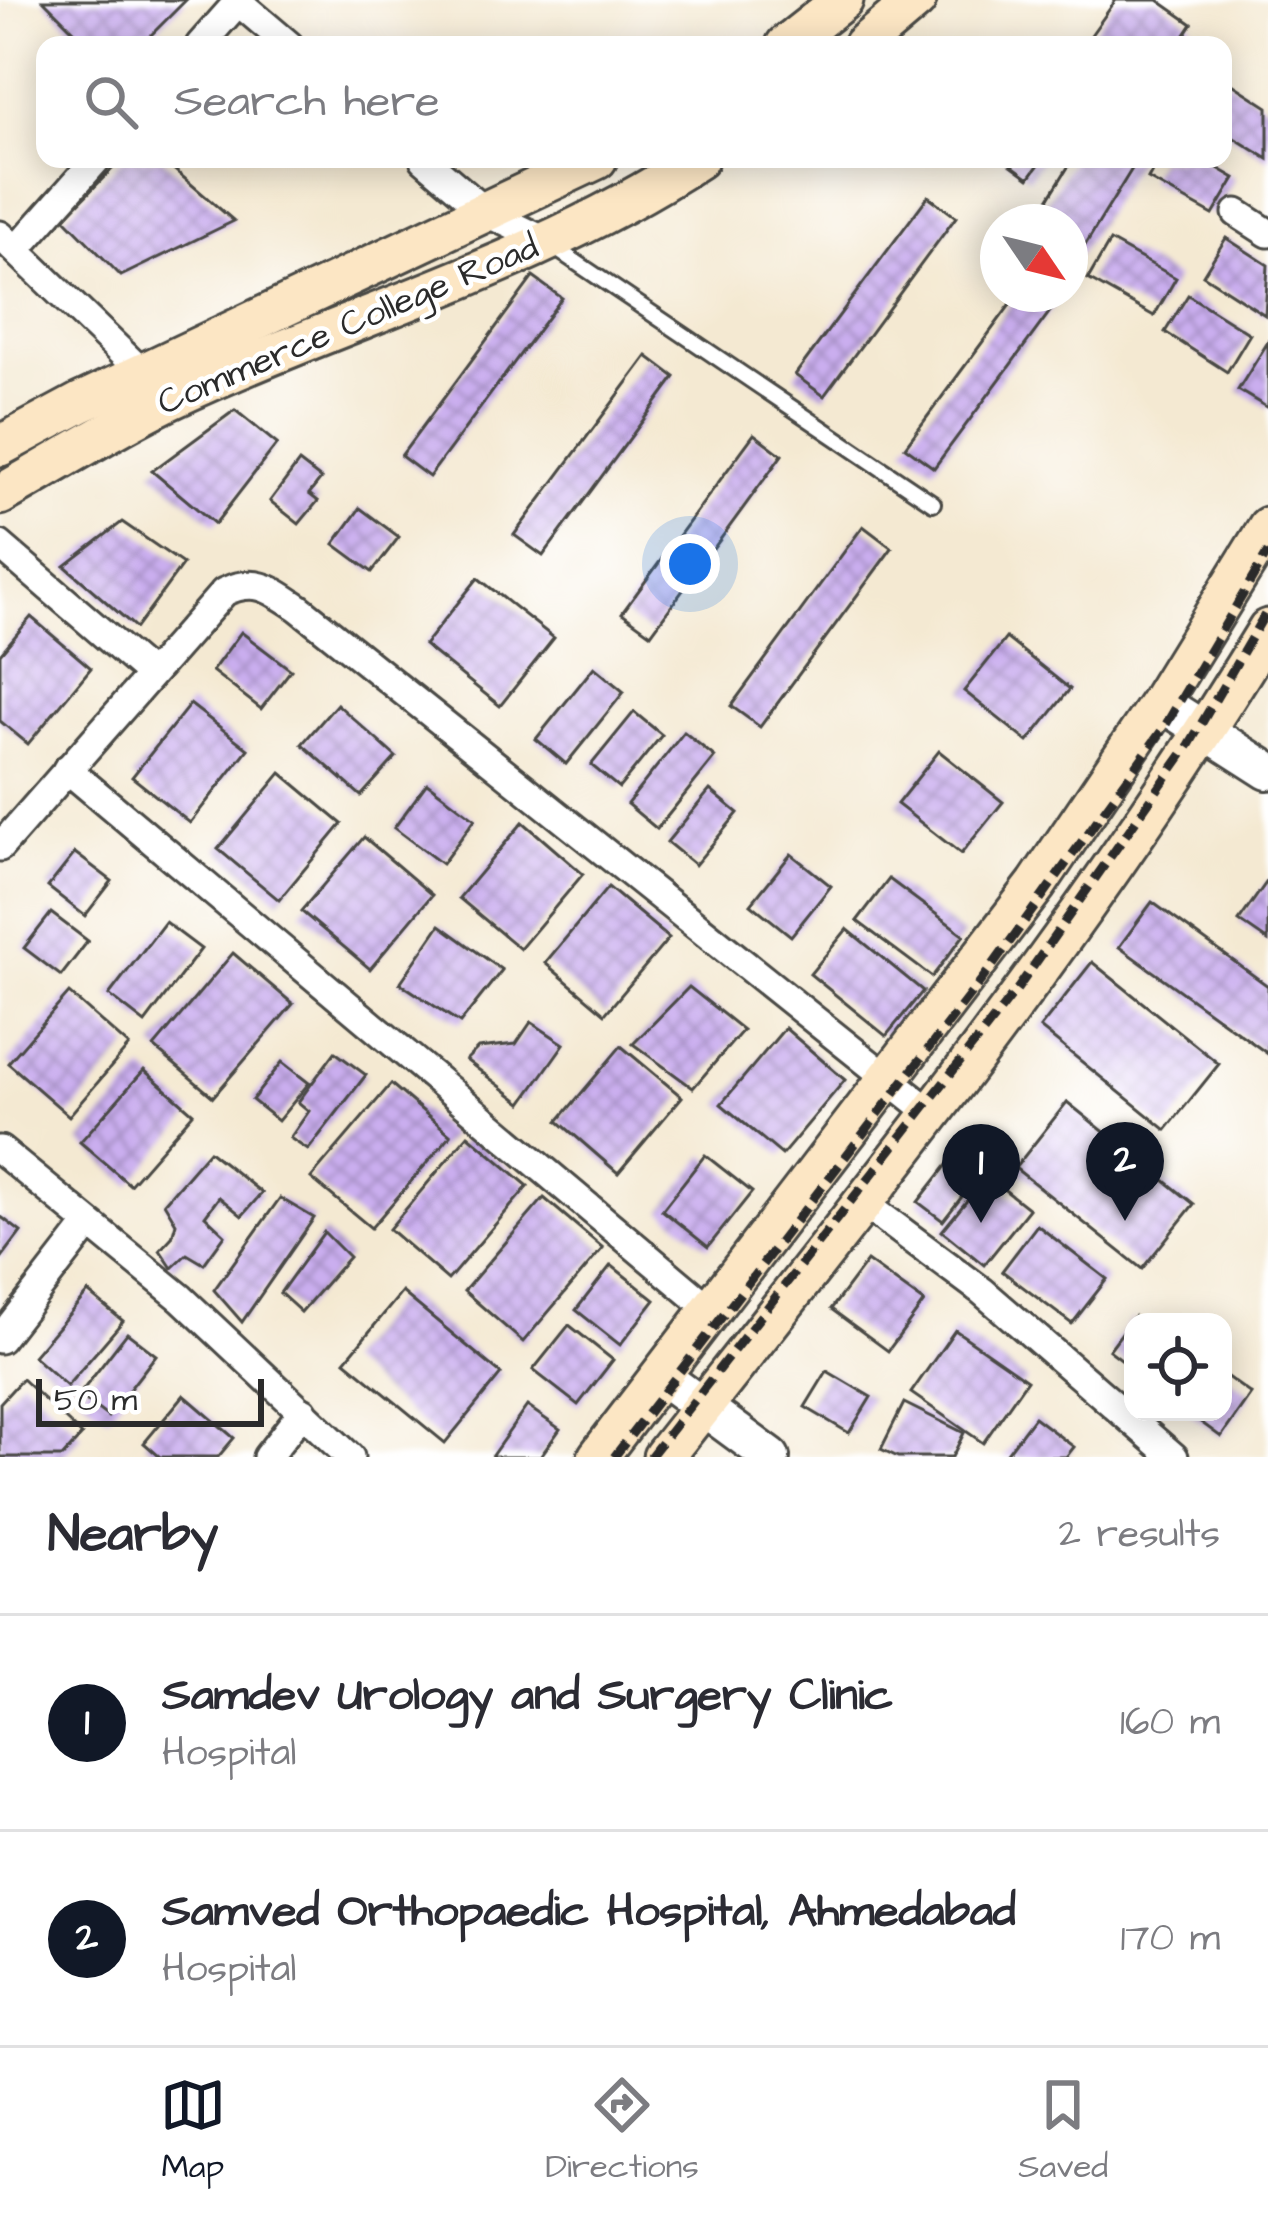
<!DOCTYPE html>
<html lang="en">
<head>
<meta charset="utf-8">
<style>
	body { margin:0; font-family:"Architects Daughter",sans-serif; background:#f7f7f7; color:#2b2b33 }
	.controls { position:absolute; right:36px; bottom:36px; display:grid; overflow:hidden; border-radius:24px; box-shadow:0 6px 30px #0003 }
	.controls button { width:108px; height:108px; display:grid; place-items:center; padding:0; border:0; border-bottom:3px solid #e1e1e2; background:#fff; color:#2b2b33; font:60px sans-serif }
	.compass { position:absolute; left:980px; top:204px; width:108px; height:108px; border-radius:50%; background:#fff; box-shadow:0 6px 30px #0003; rotate:125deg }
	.scale { position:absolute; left:36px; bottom:30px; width:228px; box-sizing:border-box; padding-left:12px; border:6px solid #2b2b2b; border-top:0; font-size:33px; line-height:42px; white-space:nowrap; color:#2b2b2b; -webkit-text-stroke:9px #fff; paint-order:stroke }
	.you { position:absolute; left:690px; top:564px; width:42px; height:42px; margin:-30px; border:9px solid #fff; border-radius:50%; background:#1a73e8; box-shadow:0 0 0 18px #1a73e833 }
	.badge { display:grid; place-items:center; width:78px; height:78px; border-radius:50%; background:#111827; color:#fff; font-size:39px; font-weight:700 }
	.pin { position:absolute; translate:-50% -99px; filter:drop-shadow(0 3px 6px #0008) }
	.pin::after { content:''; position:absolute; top:63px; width:42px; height:36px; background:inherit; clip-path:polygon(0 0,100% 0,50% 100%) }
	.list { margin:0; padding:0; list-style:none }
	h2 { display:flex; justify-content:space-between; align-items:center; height:156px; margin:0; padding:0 48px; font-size:51px }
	h2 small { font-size:39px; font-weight:400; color:#7c7c81 }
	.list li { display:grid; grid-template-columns:78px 1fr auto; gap:36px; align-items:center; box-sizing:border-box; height:216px; padding:0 48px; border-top:3px solid #e1e1e2 }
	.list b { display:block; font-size:45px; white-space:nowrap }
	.list p { margin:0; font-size:39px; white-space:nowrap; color:#7c7c81 }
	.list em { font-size:39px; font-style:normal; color:#7c7c81 }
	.icon { flex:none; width:66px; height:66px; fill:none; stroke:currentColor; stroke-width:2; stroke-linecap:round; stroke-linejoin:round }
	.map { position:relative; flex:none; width:1268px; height:1457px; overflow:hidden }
	.search { position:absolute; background:#fff; box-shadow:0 6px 30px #0003; left:36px; right:36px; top:36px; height:132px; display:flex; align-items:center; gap:30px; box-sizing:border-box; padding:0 42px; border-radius:24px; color:#7c7c81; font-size:45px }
	.sheet { height:588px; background:#fff }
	nav { display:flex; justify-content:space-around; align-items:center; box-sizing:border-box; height:168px; border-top:3px solid #e1e1e2; background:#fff; font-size:33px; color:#7c7c81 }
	nav a { display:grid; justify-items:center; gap:6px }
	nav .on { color:#111827 }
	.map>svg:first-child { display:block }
	.building { fill:url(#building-cross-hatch) }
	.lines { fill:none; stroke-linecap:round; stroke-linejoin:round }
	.service-casing { stroke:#494844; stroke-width:20 }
	.minor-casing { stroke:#494844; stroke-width:33 }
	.tertiary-casing { stroke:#494844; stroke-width:42 }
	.secondary-casing { stroke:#494844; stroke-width:45 }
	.service { stroke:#fff; stroke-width:14 }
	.minor { stroke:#fff; stroke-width:27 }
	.tertiary { stroke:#fff; stroke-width:36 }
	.secondary { stroke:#fce6c4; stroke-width:39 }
	.rail { stroke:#2b2b2b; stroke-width:9; stroke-dasharray:18 9; stroke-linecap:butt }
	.labels { text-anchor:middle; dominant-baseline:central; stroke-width:9; stroke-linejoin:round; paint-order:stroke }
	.street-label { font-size:36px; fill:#2b2b2b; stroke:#fff }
</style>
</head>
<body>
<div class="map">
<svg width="1268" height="1457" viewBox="0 0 1268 1457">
	<defs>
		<pattern id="building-cross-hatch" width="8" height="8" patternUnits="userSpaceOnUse" patternTransform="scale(3)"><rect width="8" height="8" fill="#caaeef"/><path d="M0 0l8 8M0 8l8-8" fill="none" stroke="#a48ec2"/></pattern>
	</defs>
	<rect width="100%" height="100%" fill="#fff"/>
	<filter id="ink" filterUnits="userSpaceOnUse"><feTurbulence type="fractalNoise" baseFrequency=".00833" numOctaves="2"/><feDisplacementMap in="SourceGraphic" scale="24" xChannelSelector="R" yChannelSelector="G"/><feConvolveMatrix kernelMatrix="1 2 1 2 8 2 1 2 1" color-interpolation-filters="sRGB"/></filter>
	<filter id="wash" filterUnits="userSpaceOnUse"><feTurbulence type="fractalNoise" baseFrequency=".004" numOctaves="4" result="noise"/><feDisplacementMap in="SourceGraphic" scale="48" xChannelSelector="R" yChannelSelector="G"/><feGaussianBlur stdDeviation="2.7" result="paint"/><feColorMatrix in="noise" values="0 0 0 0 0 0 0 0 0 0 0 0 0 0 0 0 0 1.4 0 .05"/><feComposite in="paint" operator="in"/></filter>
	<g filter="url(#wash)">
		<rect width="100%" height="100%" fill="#f4e9d2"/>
		<g id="blocks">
			<g class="building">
				<polygon points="43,0 186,0 141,45 88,45"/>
				<polygon points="1116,0 1158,0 1192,24 1178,45 1106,45 1091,35"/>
				<polygon points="1223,78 1268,107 1268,159 1223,131"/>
				<polygon points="122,159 162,159 234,221 121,276 64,218"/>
				<polygon points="1003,159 1043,159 1029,178"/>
				<polygon points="1073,159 1138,159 1079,255 1070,250 1070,222 1034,222"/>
				<polygon points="1159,159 1202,159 1235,178 1213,215 1148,179"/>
				<polygon points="928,196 956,217 824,396 795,375"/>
				<polygon points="1226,238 1268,265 1265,315 1203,275"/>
				<polygon points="1110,241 1176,278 1154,316 1088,279"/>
				<polygon points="533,277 562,298 429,477 401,456"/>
				<polygon points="1018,294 1063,294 934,468 905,447"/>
				<polygon points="1188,295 1250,334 1227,372 1165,332"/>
				<polygon points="1268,342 1268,408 1238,390"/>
				<polygon points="647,356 675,377 543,556 514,535"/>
				<polygon points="235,410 277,444 215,524 152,471"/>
				<polygon points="754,434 782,455 651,634 622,613"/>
				<polygon points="299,462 321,479 309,494 318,501 299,524 270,501"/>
				<polygon points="360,508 399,537 372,572 334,544"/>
				<polygon points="122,522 183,564 136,628 65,566"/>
				<polygon points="863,526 892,548 760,727 731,706"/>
				<polygon points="478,578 554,638 500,706 424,645"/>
				<polygon points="31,617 91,668 28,744 0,721 0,654"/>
				<polygon points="241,632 291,670 261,709 212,671"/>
				<polygon points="1006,638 1070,689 1028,742 964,691"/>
				<polygon points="594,667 624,692 566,764 536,739"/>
				<polygon points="190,704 248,749 190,823 132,777"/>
				<polygon points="337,704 396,757 361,796 302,744"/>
				<polygon points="634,712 662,735 619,788 591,765"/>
				<polygon points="684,732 715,757 657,829 627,804"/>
				<polygon points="939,751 1003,802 961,854 897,804"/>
				<polygon points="281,773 342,824 279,900 218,849"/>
				<polygon points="427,783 475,819 442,864 394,828"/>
				<polygon points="710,790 738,813 695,865 667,842"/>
				<polygon points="523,822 583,874 520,949 459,898"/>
				<polygon points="364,837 432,895 370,969 301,911"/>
				<polygon points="75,853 112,881 85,916 48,887"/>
				<polygon points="791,854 831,886 791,936 751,904"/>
				<polygon points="889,879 964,935 932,977 857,921"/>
				<polygon points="1268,880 1268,941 1239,921"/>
				<polygon points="608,887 669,938 605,1014 545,963"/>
				<polygon points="1152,902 1268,986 1268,1054 1119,947"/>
				<polygon points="51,913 88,941 61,976 24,948"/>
				<polygon points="165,922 201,949 145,1023 109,995"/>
				<polygon points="440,925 502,970 460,1023 400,983"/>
				<polygon points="847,929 923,991 886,1036 810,974"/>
				<polygon points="233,953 293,1004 213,1097 154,1047"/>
				<polygon points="1092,962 1219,1064 1166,1130 1040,1028"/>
				<polygon points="689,987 743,1030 693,1088 633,1044"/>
				<polygon points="69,993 129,1046 69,1116 8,1063"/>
				<polygon points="531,1022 564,1044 522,1103 466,1060 478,1048 516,1044"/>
				<polygon points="785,1028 845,1080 782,1155 721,1104"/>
				<polygon points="621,1046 682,1097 618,1173 558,1121"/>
				<polygon points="335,1052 366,1075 308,1150 290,1138 309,1111 298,1102"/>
				<polygon points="282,1062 309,1083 278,1121 252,1100"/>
				<polygon points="144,1070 193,1113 130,1185 80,1142"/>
				<polygon points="391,1084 451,1135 371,1228 311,1178"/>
				<polygon points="1067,1102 1194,1204 1142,1269 1015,1168"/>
				<polygon points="468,1135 528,1186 448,1280 389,1229"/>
				<polygon points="209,1151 262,1193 242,1216 219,1197 205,1216 225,1235 204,1264 187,1254 172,1268 160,1250 172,1237 176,1223 164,1203"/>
				<polygon points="705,1155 752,1192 708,1247 662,1210"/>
				<polygon points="950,1161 975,1180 943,1221 918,1202"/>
				<polygon points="987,1176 1029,1209 984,1265 942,1231"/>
				<polygon points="280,1198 314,1218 242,1322 214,1290"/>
				<polygon points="544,1198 603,1248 523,1342 464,1291"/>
				<polygon points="0,1216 21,1232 0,1260"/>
				<polygon points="1037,1225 1107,1279 1072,1324 1002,1271"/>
				<polygon points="324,1232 349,1257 301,1312 280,1293"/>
				<polygon points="867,1261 924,1302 888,1351 831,1309"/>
				<polygon points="611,1265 655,1300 620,1345 576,1310"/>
				<polygon points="88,1292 123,1321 67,1386 33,1356"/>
				<polygon points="402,1292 501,1374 445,1443 345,1361"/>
				<polygon points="1133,1318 1133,1368 1109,1350"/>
				<polygon points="569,1325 613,1360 578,1405 533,1370"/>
				<polygon points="955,1330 1027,1380 983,1443 911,1393"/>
				<polygon points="127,1333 156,1355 108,1417 79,1395"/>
				<polygon points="827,1371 871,1397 849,1433 805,1407"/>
				<polygon points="1223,1374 1251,1394 1221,1437 1187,1412 1223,1412"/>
				<polygon points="22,1379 82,1435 62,1457 0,1457 0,1403"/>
				<polygon points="184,1395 234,1438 218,1457 160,1457 144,1443"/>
				<polygon points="904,1403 964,1433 952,1457 898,1457 881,1449"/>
				<polygon points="527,1406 560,1429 540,1457 491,1457"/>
				<polygon points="1034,1417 1074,1447 1066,1457 1004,1457"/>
			</g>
		</g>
	</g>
	<g filter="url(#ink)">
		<use href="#blocks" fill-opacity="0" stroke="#494844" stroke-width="3"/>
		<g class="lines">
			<g class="service-casing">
				<polyline id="service" points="549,244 933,503"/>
			</g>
			<g class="minor-casing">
				<g id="minor">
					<polyline points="236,0 289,45"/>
					<polyline points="200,45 238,2"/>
					<polyline points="424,159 487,213 545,241"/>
					<polyline points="1237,213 1268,233"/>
					<polyline points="0,235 152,382"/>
					<polyline points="16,250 97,159"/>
					<polyline points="0,545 150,674"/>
					<polyline points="67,769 712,1311"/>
					<path d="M0 847 224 592C256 577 271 589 299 608L931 1113"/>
					<polyline points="0,1150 181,1298 350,1457"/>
					<polyline points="861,1201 982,1291 1174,1457"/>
					<polyline points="0,1339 89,1224"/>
					<polyline points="267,1457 303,1411"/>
				</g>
			</g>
			<g class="tertiary-casing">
				<g id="tertiary">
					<polyline points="1160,702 1268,771"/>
					<polyline points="661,1376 771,1457"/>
				</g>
			</g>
			<g class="secondary-casing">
				<g id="secondary">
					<polyline points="786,45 843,0"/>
					<polyline points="863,45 916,0"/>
					<polyline points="0,446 80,403 597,159"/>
					<path d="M0 495C55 464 110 429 167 401 342 318 535 266 698 159"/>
					<polyline points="598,1457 1037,884 1160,702 1268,527"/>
					<path d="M663 1457C874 1189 1091 921 1268 629"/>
				</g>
			</g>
			<use href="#service" class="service"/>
			<use href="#minor" class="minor"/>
			<use href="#tertiary" class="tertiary"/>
			<use href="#secondary" class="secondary"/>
			<g class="rail">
				<polyline points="614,1457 993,965 1165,726 1268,552"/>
				<polyline points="650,1457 1018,988 1189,745 1268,609"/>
			</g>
		</g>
	</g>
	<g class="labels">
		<g class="street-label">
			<text transform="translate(348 325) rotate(-23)">Commerce College Road</text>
		</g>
	</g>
</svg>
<div class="controls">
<button><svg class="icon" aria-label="locate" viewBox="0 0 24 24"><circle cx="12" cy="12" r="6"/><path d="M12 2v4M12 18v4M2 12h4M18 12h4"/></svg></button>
</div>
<svg class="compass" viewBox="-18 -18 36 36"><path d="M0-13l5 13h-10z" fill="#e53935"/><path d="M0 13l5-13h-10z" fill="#7c7c81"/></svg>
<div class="scale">50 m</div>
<div class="you"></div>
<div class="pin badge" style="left:981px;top:1223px">1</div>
<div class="pin badge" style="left:1125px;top:1221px">2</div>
<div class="search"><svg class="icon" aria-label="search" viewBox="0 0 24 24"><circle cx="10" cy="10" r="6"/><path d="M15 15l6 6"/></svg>Search here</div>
</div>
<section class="sheet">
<h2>Nearby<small>2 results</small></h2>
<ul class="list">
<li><span class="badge">1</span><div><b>Samdev Urology and Surgery Clinic</b><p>Hospital</p></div><em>160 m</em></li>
<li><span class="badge">2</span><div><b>Samved Orthopaedic Hospital, Ahmedabad</b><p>Hospital</p></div><em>170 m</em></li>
</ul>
</section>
<nav>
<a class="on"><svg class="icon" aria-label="map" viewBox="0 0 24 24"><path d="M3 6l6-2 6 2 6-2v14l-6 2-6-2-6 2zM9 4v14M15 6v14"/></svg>Map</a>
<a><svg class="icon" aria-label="directions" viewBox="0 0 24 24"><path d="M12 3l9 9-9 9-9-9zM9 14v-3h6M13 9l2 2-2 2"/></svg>Directions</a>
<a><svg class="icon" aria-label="saved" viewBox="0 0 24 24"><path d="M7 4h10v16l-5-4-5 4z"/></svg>Saved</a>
</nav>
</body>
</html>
